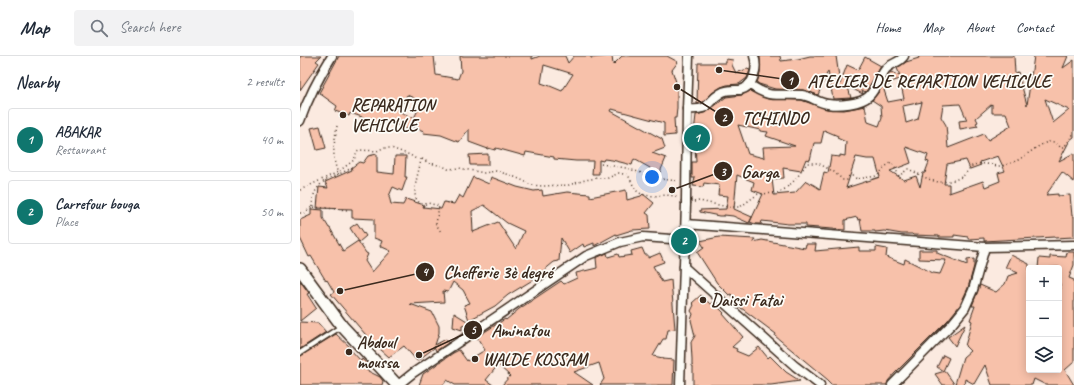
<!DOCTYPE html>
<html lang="en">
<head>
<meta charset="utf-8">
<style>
	body { margin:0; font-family:Caveat,sans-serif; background:#f2f2f3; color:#1f2937 }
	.controls { position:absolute; right:12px; bottom:12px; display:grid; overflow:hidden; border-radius:4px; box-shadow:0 2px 10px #0003 }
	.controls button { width:36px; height:36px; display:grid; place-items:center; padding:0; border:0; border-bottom:1px solid #e0e1e3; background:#fff; color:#1f2937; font:20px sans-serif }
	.you { position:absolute; left:352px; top:121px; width:14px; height:14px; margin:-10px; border:3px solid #fff; border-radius:50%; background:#1a73e8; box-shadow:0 0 0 6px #1a73e833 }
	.badge { display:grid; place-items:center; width:26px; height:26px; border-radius:50%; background:#0f766e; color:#fff; font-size:13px; font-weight:700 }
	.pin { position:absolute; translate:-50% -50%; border:2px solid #fff; box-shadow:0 1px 4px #0006 }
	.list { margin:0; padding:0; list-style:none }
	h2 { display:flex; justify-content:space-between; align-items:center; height:52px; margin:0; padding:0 16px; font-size:17px }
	h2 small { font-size:13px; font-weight:400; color:#747a83 }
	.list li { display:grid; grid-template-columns:26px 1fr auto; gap:12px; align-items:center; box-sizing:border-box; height:64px; margin:0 8px 8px; padding:0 8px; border:1px solid #e0e1e3; border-radius:4px }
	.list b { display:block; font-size:15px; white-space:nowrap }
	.list p { margin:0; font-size:13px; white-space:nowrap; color:#747a83 }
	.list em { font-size:13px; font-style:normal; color:#747a83 }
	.icon { flex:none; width:22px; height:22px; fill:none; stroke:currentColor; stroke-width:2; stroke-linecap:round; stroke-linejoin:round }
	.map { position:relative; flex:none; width:774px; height:329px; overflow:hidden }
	header { display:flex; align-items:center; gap:24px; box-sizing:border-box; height:56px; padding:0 20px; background:#fff; border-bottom:1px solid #e0e1e3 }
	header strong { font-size:19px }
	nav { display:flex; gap:22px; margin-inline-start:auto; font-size:14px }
	.search { width:280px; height:36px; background:#f2f2f3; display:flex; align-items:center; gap:10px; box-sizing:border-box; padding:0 14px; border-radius:4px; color:#747a83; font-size:15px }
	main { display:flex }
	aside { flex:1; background:#fff }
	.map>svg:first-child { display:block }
	.building { fill:#f7c1aa; stroke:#3b2a1e; fill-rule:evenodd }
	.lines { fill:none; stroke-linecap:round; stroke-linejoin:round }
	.lane-casing { stroke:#3b2a1e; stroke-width:7 }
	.street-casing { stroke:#3b2a1e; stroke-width:11 }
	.secondary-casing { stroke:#3b2a1e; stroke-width:14 }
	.path { stroke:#3b2a1e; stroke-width:1.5; stroke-dasharray:1 3; stroke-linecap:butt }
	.lane { stroke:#fdfcf7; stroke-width:4 }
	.street { stroke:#fdfcf7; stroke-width:8 }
	.secondary { stroke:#fdfcf7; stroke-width:11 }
	.street-bridge-casing { stroke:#3b2a1e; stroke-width:11; stroke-linecap:butt }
	.street-bridge { stroke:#fdfcf7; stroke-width:8 }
	.poi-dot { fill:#3b2a1e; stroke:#fdfcf7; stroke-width:1.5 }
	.labels { text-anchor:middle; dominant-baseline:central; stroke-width:3.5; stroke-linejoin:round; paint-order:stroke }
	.poi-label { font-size:17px; font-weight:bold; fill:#3b2a1e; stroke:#fdfcf7; text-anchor:start }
	.leader { fill:none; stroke:#3b2a1e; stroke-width:1.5 }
	.callout-dot { fill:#3b2a1e; stroke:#fdfcf7; stroke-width:1.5 }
	.mark-label { font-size:12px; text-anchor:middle; font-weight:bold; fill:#fff }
	.callout-label { font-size:18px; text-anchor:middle; font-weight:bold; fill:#3b2a1e; stroke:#fdfcf7; stroke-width:3.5; stroke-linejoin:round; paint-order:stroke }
</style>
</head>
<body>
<header>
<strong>Map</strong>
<div class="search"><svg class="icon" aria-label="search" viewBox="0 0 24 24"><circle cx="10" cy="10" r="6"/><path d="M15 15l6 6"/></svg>Search here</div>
<nav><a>Home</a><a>Map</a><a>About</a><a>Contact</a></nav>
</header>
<main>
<aside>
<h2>Nearby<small>2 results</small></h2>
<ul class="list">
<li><span class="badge">1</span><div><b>ABAKAR</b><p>Restaurant</p></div><em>40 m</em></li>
<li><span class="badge">2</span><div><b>Carrefour bouga</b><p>Place</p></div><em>50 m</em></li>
</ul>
</aside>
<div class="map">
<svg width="774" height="329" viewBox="0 0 774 329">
	<rect width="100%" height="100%" fill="#fbeae0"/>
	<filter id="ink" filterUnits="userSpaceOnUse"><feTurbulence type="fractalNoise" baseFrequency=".025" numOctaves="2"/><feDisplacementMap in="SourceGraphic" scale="8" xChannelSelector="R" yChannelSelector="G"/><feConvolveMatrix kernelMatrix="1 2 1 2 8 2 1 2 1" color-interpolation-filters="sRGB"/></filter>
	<g filter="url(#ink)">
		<g class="building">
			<polygon points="0,0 21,0 16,5 19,7 0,34"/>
			<path d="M39 0H134L136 19 158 23 161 15 160 0H232V3L240 0H265L268 7 274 0H291V2L312 0 313 9 322 0H367L378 6 372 14 377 29V52L376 62H374L375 79 364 80V67L312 53 311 55 362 83 365 92 352 97 366 102 358 121 348 117 350 112 334 103 332 109 312 104 304 103 303 105 299 104V118H292L293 105H276L254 103V101L226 96 225 100 196 92 195 94 188 92V93L169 86V73L159 86 141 79 123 77 124 75 110 70 109 74 83 64 81 69 69 66 66 68 62 61 50 57 49 60 35 55 37 50 19 37ZM244 9 273 18 262 35 250 30 241 27ZM107 39 122 46 114 62 98 55Z"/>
			<polygon points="460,0 480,0 481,5 498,3 510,0 536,0 540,28 547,9 558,14 565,1 581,10 567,34 565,36 562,34 563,38 548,31 551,42 533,43 528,15 518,39 503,34 475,33 459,28 457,27 460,16"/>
			<path d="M618 0H714L715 17 718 16 727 49 734 0H768L763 12 774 4V81L770 84 759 105 774 97V126L762 116 746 139 758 138V140L770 139 772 160H774V181L755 182V181L684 185V182L668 183V181L654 179V181H639V180L613 179 612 178H602L584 175 575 176V175H562L560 163 558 164 557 161 545 164V174L506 171V168H488L462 165 461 168H455L450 166 463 138 452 134 454 126 437 119 434 153 452 161 449 167 433 160 424 159V160H419L400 156V154L426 153 428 140 418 139 419 129 404 127 403 131 393 130 395 122H392V106H396L395 85H393L396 59 407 56 426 41 442 39 450 35 468 43 501 44 527 53 544 54 565 50 568 66 579 70 582 62 581 50 572 44 578 37 591 16 600 20 597 12 606 6 619 2ZM600 23 604 43 588 46 584 34 591 26ZM745 43 769 54 753 67ZM622 46 618 63 606 67 603 50ZM660 48 667 64 659 65 660 73 678 70 676 67 678 66 676 62 692 48V57H706L711 70 688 84 684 78 648 92 646 69 641 61 643 49ZM438 69 460 74V75L468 76 466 80 495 90 463 91 464 102 448 98ZM524 74 538 80 537 82 546 86 545 100 540 99V101L531 100 528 117 524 116 520 133 514 129 506 125 495 137 474 139 472 123 484 122 483 112 501 115 506 103 510 104 514 87H521ZM606 91 628 99 626 105 629 106 625 117H623L620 131 616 120 604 124 590 115 611 107ZM698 100 705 115 698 117 700 125 685 131 683 125 649 137V128H644L647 108 666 104 670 113 681 109 680 106ZM556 101 567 103H575L580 121 546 132Z"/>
			<polygon points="426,3 433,4 432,9 436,17 447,13 450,14 447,22 439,28 427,29 421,31 412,37 402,47 397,48 398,7 426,7"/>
			<polygon points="20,70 26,92 17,94 11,72"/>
			<path d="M77 98V116L94 118 95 100H106L105 121H107L102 135 93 131 89 140 91 148 103 149 106 143 124 149 123 151 141 153 144 146 154 148 159 139 163 142 173 121 189 128 191 121 217 131 234 135 242 134 243 140 267 136 290 138V141L326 134 327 144 341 140 343 138 354 147 346 157 349 159 350 173 332 174 316 179V178L294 190V187L284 191 283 188 270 197 261 182 259 205 254 206 231 225 208 239 195 250 169 264 164 249 170 247 163 234 153 226 148 236 143 235 144 246 110 248 132 256 139 270V277L135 289 146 283 148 287 136 295 134 290V292L117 305 104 290 89 301 71 285 31 238 34 236 27 224 26 225 11 200 9 201 0 182V164L11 159V153L23 154V162L29 172H30L43 195 58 185 66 197 68 198 65 205 72 216 91 195 80 190 82 185 74 182V163L52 162V153L17 152 19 131 28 132 25 126 52 114 51 112 59 106 63 107 68 100ZM184 149 207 167 224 175 216 193 198 166 173 176 172 155Z"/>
			<polygon points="188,98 188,109 170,109 169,99"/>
			<polygon points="57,167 66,180 59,186 50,172"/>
			<polygon points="419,181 455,183 453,186 462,184 505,192 506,188 516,188 515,195 559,191 559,195 576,195 576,191 587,193 586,201 604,208 605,203 633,217 640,218 646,204 619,203 619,194 637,194 637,197 667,209 667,204 674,203 674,210 668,232 660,249 648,264 595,317 588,325 587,329 531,329 527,325 528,324 516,314 475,280 476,278 444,254 441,252 431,238 429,239 417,227 397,196 404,191 400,185"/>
			<polygon points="342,192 345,199 348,199 348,202 360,197 364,206 353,210 362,226 371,224 375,273 368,274 366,283 363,283 353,300 363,302 363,303 374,304 373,329 300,329 304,323 299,307 274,316 293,329 202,329 210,320 198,309 186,324 193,329 155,329 147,324 143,329 119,329 123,318 153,297 159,294 167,305 185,294 178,283 178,280 205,263 206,264 219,253 261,225 264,228 277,222 276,217 297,212 296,202 307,197 308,201 318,198 319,201 332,199 331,195"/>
			<polygon points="767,196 774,196 774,209 769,222 774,224 774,306 765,314 774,329 746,329 734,323 732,329 692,329 685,309 674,328 665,323 664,329 655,328 663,301 670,295 665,290 672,265 670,264 675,250 672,250 680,229 696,236 705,228 708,220 718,217 710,213 711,212 705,212 711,199 729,208 729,314 759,314 759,234 761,233 759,224 759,211 738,212 739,202 750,203 750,200 766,201"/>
			<polygon points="0,225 9,237 7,238 16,252 0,265"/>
			<polygon points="401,239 410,248 413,246 424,257 423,258 443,281 432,291 437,293 436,295 448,300 459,291 468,302 470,300 486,316 500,325 471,329 393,329 393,310 392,310 392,303 391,286 395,280 391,264 393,258 391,255 394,249 392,247"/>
			<polygon points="154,257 172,268 162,270 162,274 153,271"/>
			<polygon points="0,266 18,267 26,276 0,293"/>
			<polygon points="665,269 655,290 648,281"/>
			<polygon points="36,278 50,291 49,292 61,305 62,303 70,310 66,314 80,321 83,325 82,329 0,329 0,300"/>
			<polygon points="643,299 649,302 643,315 637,311"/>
			<polygon points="645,315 655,329 643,329 635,318"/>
		</g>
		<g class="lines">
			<g class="lane-casing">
				<polyline id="lane" points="0,297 42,270"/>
			</g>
			<g class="street-casing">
				<g id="street">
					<path d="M449 28C471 44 478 37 502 39 511 40 518 47 528 48 538 50 561 48 569 40 576 33 579 22 585 14 590 7 600 7 604 0"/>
					<path d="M387 53C412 55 404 47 421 37 427 33 434 34 440 34 454 31 458 12 454 0"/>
					<path d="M0 65C8 42 19 21 32 0"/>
					<polyline points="386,144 387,53 389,0"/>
					<polyline points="386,168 685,191 774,189"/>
					<polyline points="384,211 495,310 520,329"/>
					<polyline points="98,329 113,317 286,200 320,186 343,181 385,184"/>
					<polyline points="380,329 386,148"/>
					<polyline points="592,329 652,268 665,252 673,234 685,191"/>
				</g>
			</g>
			<g class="secondary-casing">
				<polyline id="secondary" points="0,213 42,270 97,329"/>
			</g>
			<g class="path">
				<path d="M37 70C34 87 31 103 39 119"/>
				<path d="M121 103C120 113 112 133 116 142 117 146 121 147 123 149L128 147 139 150 136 168 141 176"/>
				<polyline points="301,108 326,112 360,123 378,125"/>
				<path d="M0 134 38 116 54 104 57 95 59 94 77 95 83 92H91L110 99 116 103H122L129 107 143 110 148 113 159 112 184 117 196 115 210 119 224 125 231 129 242 130 269 129 285 124 297 122H308L319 117 328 119C331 124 334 133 338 136 350 144 365 136 377 141"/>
				<path d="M394 146 399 145 428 151H440L458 138 478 137 485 133 496 123 507 107H518L534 116 543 124H547L549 120H552L557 123 577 120 586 110 591 107 593 108 599 120 608 113C618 117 629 125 639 126 647 126 657 124 663 120 667 117 669 111 674 109 682 106 691 109 698 110 705 110 711 107 716 105 726 101 743 83 754 86 757 87 759 90 761 92L767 88 774 76"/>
				<path d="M12 151C13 125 29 123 50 113"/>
				<polyline points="0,157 4,157 12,151 48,154"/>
			</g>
			<use href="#lane" class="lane"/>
			<use href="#street" class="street"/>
			<use href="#secondary" class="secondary"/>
			<g class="street-bridge-casing">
				<polyline id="street-bridge" points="386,144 386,148"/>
			</g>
			<use href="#street-bridge" class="street-bridge"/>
		</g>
	</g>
	<g class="poi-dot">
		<circle cx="43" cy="59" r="4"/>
		<circle cx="403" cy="244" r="4"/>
		<circle cx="49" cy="296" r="4"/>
		<circle cx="175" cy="303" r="4"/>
	</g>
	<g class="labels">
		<g class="poi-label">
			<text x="51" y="49">REPARATION<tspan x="51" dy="20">VEHICULE</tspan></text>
			<text x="411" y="244">Daissi Fatai</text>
			<text x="57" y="286">Abdoul<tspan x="57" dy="20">moussa</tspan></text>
			<text x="183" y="303">WALDE KOSSAM</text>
		</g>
	</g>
	<path class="leader" d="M419 14L490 24M377 31L424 61M372 134L423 115M40 235L125 216M119 299L173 274"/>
	<g class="callout-dot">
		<circle cx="419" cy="14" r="4"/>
		<circle cx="377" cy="31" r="4"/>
		<circle cx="372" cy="134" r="4"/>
		<circle cx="40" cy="235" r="4"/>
		<circle cx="119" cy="299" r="4"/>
		<circle cx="490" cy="24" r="10"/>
		<circle cx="424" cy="61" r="10"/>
		<circle cx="423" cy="115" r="10"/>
		<circle cx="125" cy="216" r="10"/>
		<circle cx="173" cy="274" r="10"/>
	</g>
	<g class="mark-label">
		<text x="490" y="29">1</text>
		<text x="424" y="66">2</text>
		<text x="423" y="120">3</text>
		<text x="125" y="220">4</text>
		<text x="173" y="278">5</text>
	</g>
	<g class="callout-label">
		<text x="629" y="31">ATELIER DE REPARTION VEHICULE</text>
		<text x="475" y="68">TCHINDO</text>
		<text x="460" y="122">Garga</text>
		<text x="198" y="222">Chefferie 3è degré</text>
		<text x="220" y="280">Aminatou</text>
	</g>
</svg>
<div class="controls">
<button>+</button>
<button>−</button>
<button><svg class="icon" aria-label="layers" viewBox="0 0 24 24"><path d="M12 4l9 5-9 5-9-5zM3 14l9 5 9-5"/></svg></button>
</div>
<div class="you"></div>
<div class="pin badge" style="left:397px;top:82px">1</div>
<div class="pin badge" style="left:384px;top:185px">2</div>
</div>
</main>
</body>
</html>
